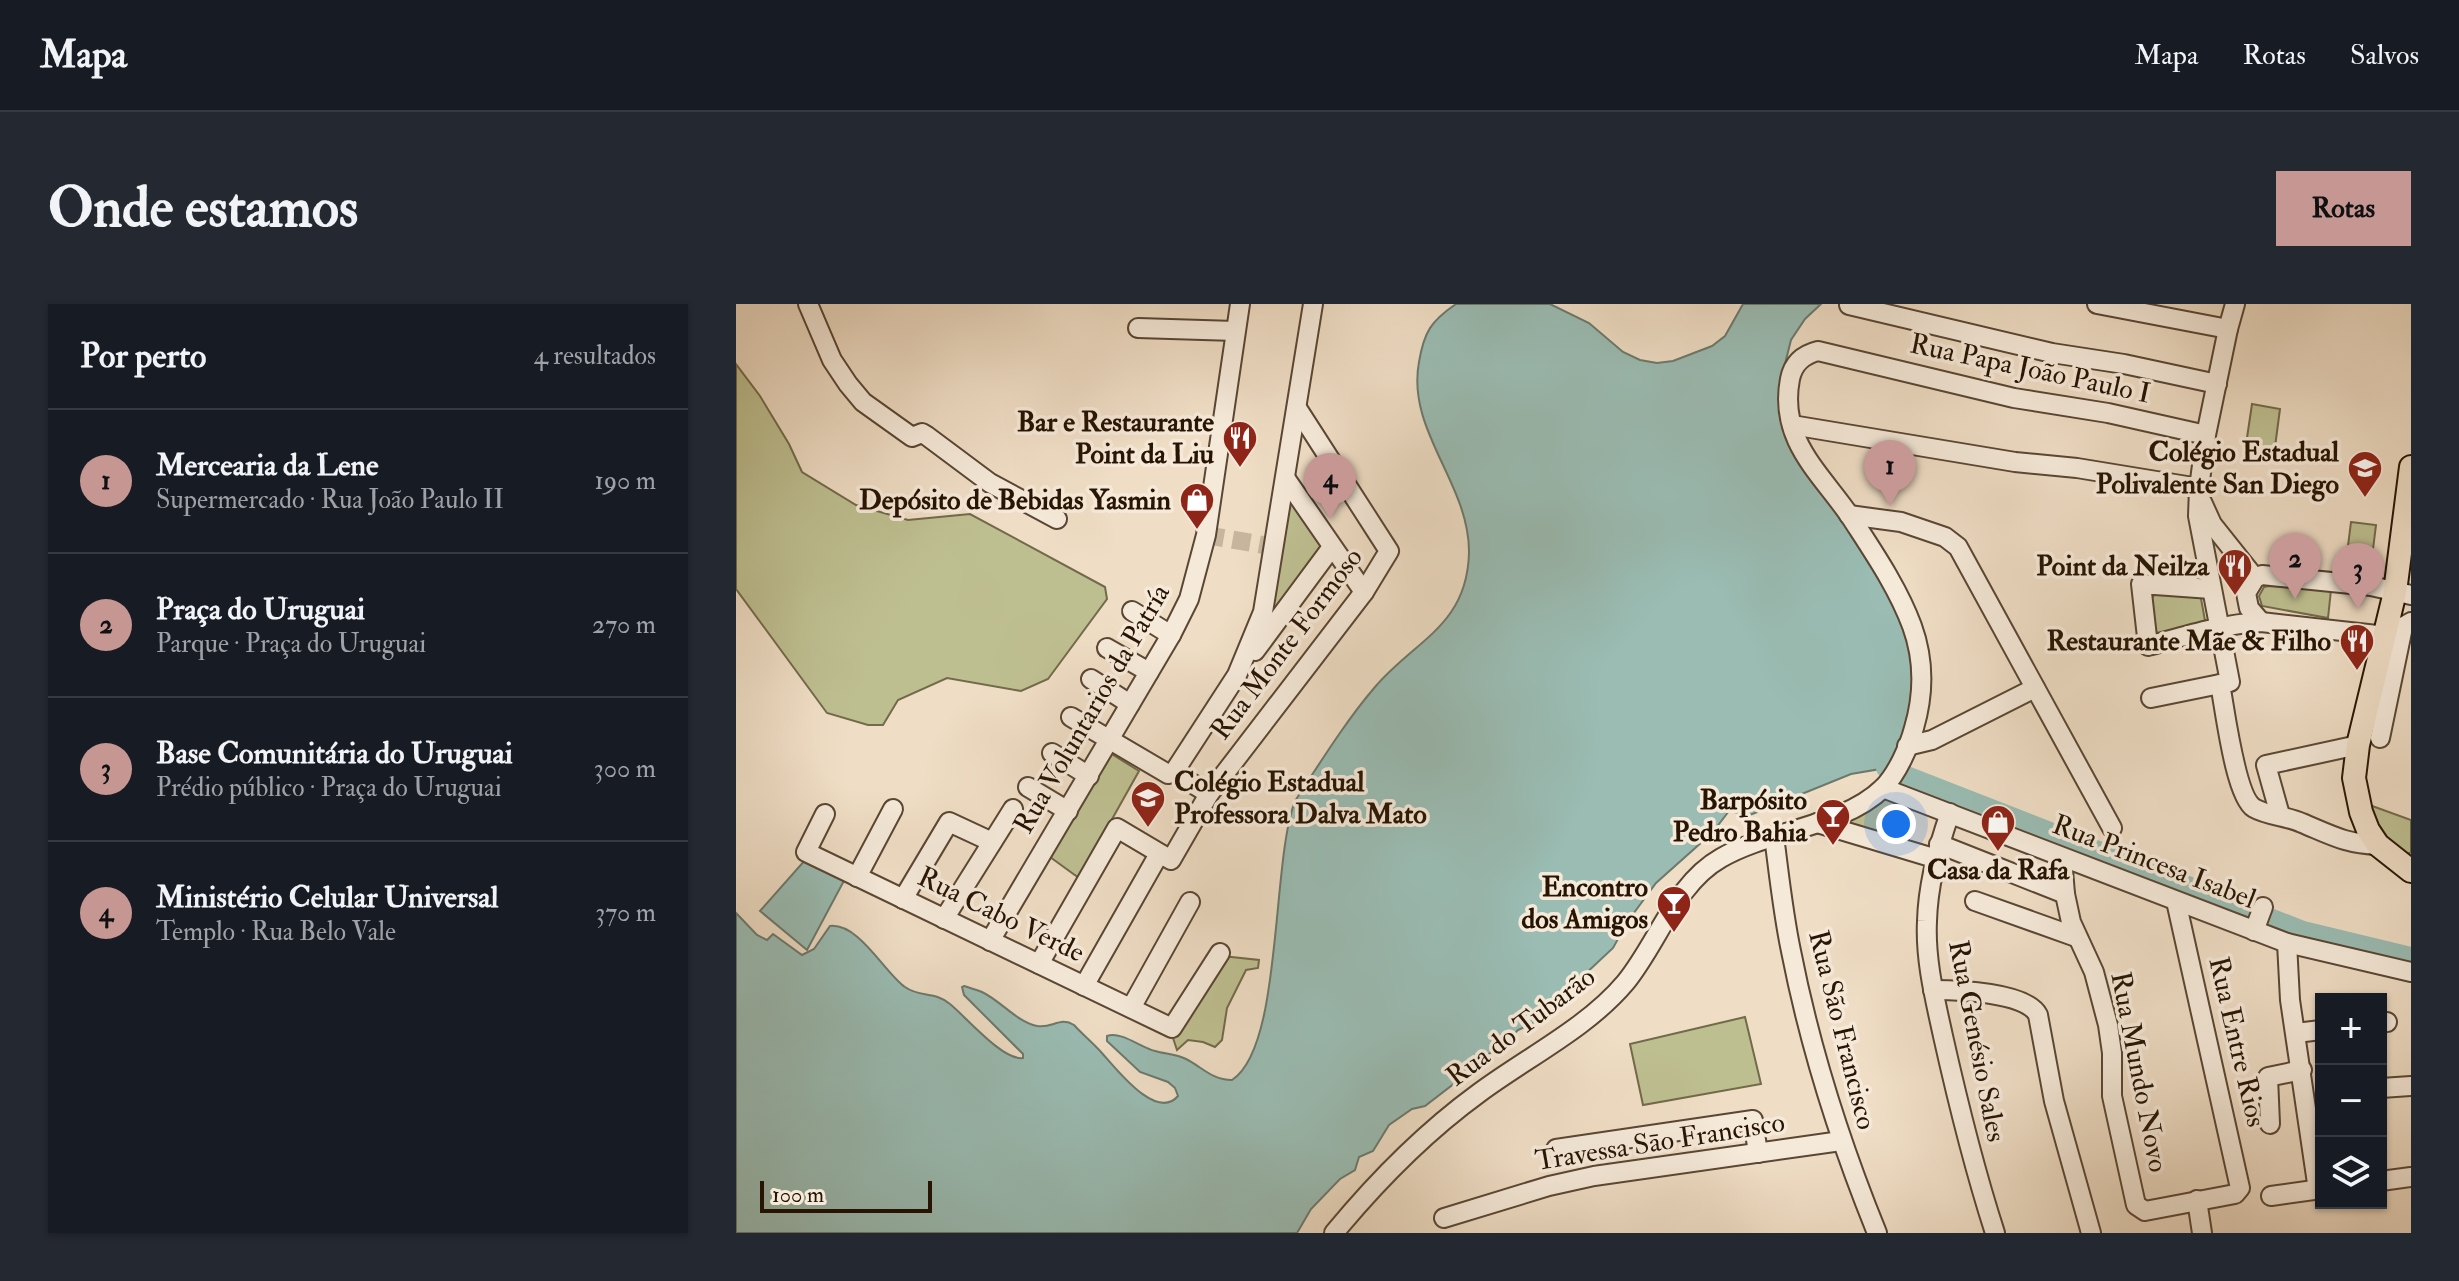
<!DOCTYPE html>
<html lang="pt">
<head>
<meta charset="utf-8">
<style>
	body { margin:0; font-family:"IM FELL Double Pica",serif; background:#242831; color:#f1f3f6 }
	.controls { position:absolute; right:24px; bottom:24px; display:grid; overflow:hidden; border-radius:0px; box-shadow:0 2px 6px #0004 }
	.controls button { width:72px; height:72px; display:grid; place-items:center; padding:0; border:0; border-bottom:2px solid #363941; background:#171b24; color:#f1f3f6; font:40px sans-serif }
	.scale { position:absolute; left:24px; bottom:20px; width:172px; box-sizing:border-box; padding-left:8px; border:4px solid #271402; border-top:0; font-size:22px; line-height:28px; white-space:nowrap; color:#271402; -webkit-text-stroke:6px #f5e9d9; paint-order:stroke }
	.you { position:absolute; left:1160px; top:520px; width:28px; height:28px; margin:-20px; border:6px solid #fff; border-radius:50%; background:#1a73e8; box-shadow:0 0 0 12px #1a73e833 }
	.badge { display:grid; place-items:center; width:52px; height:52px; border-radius:50%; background:#c59692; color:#111; font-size:26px; font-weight:700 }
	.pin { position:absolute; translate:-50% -66px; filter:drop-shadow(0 2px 4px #0008) }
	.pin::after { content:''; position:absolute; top:42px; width:28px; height:24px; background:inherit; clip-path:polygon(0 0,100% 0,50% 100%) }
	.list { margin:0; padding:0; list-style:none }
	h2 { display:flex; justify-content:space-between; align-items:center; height:104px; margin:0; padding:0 32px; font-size:34px }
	h2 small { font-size:26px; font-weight:400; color:#9ea1a6 }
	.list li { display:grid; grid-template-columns:52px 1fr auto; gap:24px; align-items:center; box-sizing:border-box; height:144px; padding:0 32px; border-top:2px solid #363941 }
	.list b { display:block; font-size:30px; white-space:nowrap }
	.list p { margin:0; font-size:26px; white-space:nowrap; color:#9ea1a6 }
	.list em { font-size:26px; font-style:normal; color:#9ea1a6 }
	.icon { flex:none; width:44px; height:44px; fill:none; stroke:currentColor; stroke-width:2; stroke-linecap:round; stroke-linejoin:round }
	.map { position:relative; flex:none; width:1675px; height:929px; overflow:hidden; border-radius:0px }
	header { display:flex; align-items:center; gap:48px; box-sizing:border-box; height:112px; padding:0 40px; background:#171b24; border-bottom:2px solid #363941 }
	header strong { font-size:38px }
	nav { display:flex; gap:44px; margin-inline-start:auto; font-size:28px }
	.intro { display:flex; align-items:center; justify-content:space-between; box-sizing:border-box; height:192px; padding:0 48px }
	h1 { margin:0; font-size:56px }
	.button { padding:20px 36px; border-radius:0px; background:#c59692; color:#111; font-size:28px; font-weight:700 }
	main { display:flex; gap:48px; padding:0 48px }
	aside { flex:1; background:#171b24; border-radius:0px; box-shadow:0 2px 6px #0004 }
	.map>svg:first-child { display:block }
	.green { fill:#bebf91; stroke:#726a4a; stroke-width:2 }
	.water { fill:#9abcb3; stroke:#6c796c; stroke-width:2 }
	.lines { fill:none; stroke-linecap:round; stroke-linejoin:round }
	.river { stroke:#9abcb3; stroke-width:20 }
	.minor-tunnel { stroke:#c7b59e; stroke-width:18; stroke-dasharray:18 9; stroke-linecap:butt }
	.minor-casing { stroke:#594633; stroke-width:22 }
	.major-casing { stroke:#271402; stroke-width:26 }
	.minor { stroke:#f5e9d9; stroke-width:18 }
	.major { stroke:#efddc5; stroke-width:22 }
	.labels { text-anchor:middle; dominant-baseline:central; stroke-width:7; stroke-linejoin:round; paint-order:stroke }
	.street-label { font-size:28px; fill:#271402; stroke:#f5e9d9 }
	.poi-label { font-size:28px; font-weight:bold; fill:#271402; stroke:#f5e9d9; text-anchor:end }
</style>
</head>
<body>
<header>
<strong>Mapa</strong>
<nav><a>Mapa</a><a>Rotas</a><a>Salvos</a></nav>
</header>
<div class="intro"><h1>Onde estamos</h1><a class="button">Rotas</a></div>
<main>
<aside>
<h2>Por perto<small>4 resultados</small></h2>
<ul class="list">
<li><span class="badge">1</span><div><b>Mercearia da Lene</b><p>Supermercado · Rua João Paulo II</p></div><em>190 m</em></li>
<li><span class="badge">2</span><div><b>Praça do Uruguai</b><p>Parque · Praça do Uruguai</p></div><em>270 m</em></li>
<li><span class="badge">3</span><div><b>Base Comunitária do Uruguai</b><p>Prédio público · Praça do Uruguai</p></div><em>300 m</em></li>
<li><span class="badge">4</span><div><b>Ministério Celular Universal</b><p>Templo · Rua Belo Vale</p></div><em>370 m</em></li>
</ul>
</aside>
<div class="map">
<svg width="1675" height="929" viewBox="0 0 1675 929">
	<rect width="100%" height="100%" fill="#efddc5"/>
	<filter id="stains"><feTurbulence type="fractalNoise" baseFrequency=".0025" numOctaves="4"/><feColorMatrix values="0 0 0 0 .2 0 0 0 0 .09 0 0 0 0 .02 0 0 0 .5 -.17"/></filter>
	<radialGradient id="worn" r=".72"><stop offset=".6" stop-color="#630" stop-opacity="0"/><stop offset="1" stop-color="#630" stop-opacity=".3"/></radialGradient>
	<g class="green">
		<polygon points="0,60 24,92 53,140 66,168 120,201 172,216 234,210 369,283 371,295 312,375 285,387 211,374 162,396 147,421 132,421 91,409 0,285"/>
		<polygon points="1516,100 1544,105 1537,158 1508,154"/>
		<polygon points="553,186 593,243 528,330"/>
		<polygon points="1615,218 1640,221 1634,269 1609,266"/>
		<polygon points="1533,282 1595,286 1592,314 1526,302 1523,292 1528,283"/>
		<polygon points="1420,289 1464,289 1470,322 1423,331 1419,326 1416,294"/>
		<polygon points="374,449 403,467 343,574 314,553"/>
		<polygon points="1149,494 1161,500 1145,531 1109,520"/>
		<polygon points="1628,499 1675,516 1675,548 1665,554 1659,552"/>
		<polygon points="486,652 523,656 522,664 510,666 491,704 486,736 479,743 467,738 452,736 441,746 435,728"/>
		<polygon points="1009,713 1025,780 907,801 894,740"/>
	</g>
	<g class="water">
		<path d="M720 0H814L853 19 887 48 904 56 921 59 937 57 976 42 989 32 1007 0H1085L1069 15 1055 36 1048 64 1046 93 1127 240 1167 319 1178 357 1177 393 1172 419 1162 445 1150 464 1115 470 1014 511 993 507 976 529 920 579 892 617 877 644 812 705 804 716 782 726 761 747 734 756 724 775 689 802 676 805 653 821 637 847 623 853 619 866 604 875 575 905 561 929H0V609L21 631 31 636 37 630 66 651 78 645 94 622C123 619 148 668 169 683 184 694 199 687 214 700 230 713 267 757 287 754V750L228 691 226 683 228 682C234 684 241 686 246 688 265 697 281 718 301 722 316 725 324 712 338 721 346 730 356 738 365 748 379 763 420 818 442 792L439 784 432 778 404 768 371 737V732C385 727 404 743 419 747 429 750 440 750 450 755 466 763 476 776 496 776 547 743 535 559 559 497 584 459 609 418 639 383 679 336 731 322 733 249 734 180 670 127 683 58 688 28 695 17 720 0Z"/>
		<polygon points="70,555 110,573 71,646 24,607"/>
	</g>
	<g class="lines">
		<polyline class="river" points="1150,464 1567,627 1675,653"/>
		<polyline class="minor-tunnel" points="470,231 539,243"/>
		<g class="minor-casing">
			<g id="minor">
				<polyline points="72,0 96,56 112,80 127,98 176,133 186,129 191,132 254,179 321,215"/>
				<polyline points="1361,0 1492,25"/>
				<path d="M1499 0 1492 25 1470 131 1463 184 1462 212 1494 378 1484 380C1489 405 1499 492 1518 504 1532 512 1551 512 1566 519 1595 531 1610 540 1642 541"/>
				<polyline points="1113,1 1316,49 1388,60 1481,80"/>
				<polyline points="402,24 499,27"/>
				<polyline points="1056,121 1279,158 1341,164 1463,184"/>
				<polyline points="550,175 628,288"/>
				<polyline points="1466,198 1476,220 1519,274"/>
				<polyline points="1113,211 1165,218 1209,233 1222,243 1376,524"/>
				<path d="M1475 285 1405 280 1412 342C1449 332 1486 320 1525 318L1650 332 1675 318"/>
				<polyline points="396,307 435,331"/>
				<polyline points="1525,318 1513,304 1510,289 1519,274 1526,271 1635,282 1675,291"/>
				<polyline points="371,344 413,368"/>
				<polyline points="519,347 596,243"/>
				<polyline points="355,375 394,400"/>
				<polyline points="1415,394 1484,380"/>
				<polyline points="335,413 432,470 438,468 473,490"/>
				<polyline points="1644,434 1667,323"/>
				<polyline points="1171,442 1196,436 1299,384"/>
				<polyline points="316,449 353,472"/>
				<polyline points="438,468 501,371 527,308 577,0"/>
				<polyline points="292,483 332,507"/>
				<polyline points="1147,484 1551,639 1675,668"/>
				<path d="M1214 509C1202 543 1192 580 1191 617 1189 656 1199 695 1207 732 1222 799 1238 864 1259 929"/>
				<polyline points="89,510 70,548 436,724 484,649"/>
				<polyline points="1544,511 1530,461 1622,441"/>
				<polyline points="1081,519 1201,555"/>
				<path d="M1038 532C1043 570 1047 609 1055 647 1074 744 1104 838 1141 929"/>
				<polyline points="1203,540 1329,590"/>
				<polyline points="1326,554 1329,590 1335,618 1358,668 1372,721 1376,749 1376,792 1400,901 1409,907 1499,890 1504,884 1440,597"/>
				<polyline points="121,573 157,505"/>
				<polyline points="167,595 213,518 256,538"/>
				<polyline points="1239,597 1340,633"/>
				<polyline points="208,615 277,505"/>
				<polyline points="1518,627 1527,603"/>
				<polyline points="254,637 435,331 453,295 470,231 504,0"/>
				<polyline points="1551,639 1554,696 1582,886"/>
				<polyline points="303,660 381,524 435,556 473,490 628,288 653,247 561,104"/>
				<polyline points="348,682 423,550"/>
				<path d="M1197 686C1221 686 1290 688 1302 711L1318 797 1355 929"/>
				<polyline points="395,704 454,598"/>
				<polyline points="1645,719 1651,718"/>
				<polyline points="1560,729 1585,726"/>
				<polyline points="1645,784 1675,782"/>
				<polyline points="1534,820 1532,773 1566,766"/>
				<polyline points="820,845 1017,816 1022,849"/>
				<polyline points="1645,877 1675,873"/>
				<polyline points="1535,892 1585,885"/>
				<polyline points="1461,896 1466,929"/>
				<polyline points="708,914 813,882 858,872 1105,837"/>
				<path d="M598 929C641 877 688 829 743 789 790 754 851 724 889 679 922 639 939 580 985 554 1033 526 1107 523 1147 484 1161 470 1173 443 1178 424 1188 390 1188 355 1176 322 1162 284 1138 249 1116 215 1086 170 1042 137 1054 75 1057 60 1066 51 1082 47L1278 94 1372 109 1470 131"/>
			</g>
		</g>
		<g class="major-casing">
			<polyline id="major" points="1675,163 1659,288 1622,441 1618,474 1625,508 1632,526 1642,541 1675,567"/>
		</g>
		<use href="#minor" class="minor"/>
		<use href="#major" class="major"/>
	</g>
	<defs>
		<g id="restaurant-pin" transform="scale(1.8)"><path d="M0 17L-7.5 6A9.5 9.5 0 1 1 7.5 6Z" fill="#8f2418" stroke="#f5e9d9"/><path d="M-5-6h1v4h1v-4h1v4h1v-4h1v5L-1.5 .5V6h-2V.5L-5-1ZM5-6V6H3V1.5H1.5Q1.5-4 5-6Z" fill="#fff"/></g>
		<g id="school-pin" transform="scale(1.8)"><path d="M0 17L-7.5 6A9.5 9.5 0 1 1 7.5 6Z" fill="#8f2418" stroke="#f5e9d9"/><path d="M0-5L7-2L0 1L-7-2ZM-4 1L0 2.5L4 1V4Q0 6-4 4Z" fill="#fff"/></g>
		<g id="shop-pin" transform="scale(1.8)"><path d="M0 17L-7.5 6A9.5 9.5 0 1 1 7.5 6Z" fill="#8f2418" stroke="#f5e9d9"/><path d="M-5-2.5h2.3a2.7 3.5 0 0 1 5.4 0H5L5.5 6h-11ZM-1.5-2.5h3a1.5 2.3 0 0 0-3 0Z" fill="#fff"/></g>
		<g id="bar-pin" transform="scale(1.8)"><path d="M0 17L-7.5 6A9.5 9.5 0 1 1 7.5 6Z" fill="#8f2418" stroke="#f5e9d9"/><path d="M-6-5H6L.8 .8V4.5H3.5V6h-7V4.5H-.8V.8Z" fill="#fff"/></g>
	</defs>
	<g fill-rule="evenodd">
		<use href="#restaurant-pin" x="504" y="134"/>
		<use href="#school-pin" x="1629" y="164"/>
		<use href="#shop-pin" x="461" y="196"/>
		<use href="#restaurant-pin" x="1499" y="262"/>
		<use href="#restaurant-pin" x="1621" y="337"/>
		<use href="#school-pin" x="412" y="494"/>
		<use href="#bar-pin" x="1097" y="512"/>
		<use href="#shop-pin" x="1262" y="518"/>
		<use href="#bar-pin" x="938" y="599"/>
	</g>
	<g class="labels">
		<g class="street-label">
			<text transform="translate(1294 65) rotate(12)">Rua Papa João Paulo I</text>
			<text transform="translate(551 340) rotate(-53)">Rua Monte Formoso</text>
			<text transform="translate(356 405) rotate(-60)">Rua Voluntarios da Patría</text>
			<text transform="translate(1418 558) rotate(21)">Rua Princesa Isabel</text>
			<text transform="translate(265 611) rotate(26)">Rua Cabo Verde</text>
			<text transform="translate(785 723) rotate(-37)">Rua do Tubarão</text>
			<text transform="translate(1106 726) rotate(76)">Rua São Francisco</text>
			<text transform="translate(1241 737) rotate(79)">Rua Genésio Sales</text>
			<text transform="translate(1501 738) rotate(77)">Rua Entre Rios</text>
			<text transform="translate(1403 768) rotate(79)">Rua Mundo Novo</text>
			<text transform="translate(924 838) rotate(-9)">Travessa Sāo Francisco</text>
		</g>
		<g class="poi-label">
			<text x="478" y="118">Bar e Restaurante<tspan x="478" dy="32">Point da Liu</tspan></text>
			<text x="1603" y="148">Colégio Estadual<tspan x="1603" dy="32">Polivalente San Diego</tspan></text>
			<text x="435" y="196">Depósito de Bebidas Yasmin</text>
			<text x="1473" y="262">Point da Neilza</text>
			<text x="1595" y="337">Restaurante Mãe &amp; Filho</text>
			<text x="438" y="478" text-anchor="start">Colégio Estadual<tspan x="438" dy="32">Professora Dalva Mato</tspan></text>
			<text x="1071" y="496">Barpósito<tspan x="1071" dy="32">Pedro Bahia</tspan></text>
			<text x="1262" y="566" text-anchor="middle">Casa da Rafa</text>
			<text x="912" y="583">Encontro<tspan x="912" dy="32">dos Amigos</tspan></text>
		</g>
	</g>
	<rect width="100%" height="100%" filter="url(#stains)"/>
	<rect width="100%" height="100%" fill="url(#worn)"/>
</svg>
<div class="controls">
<button>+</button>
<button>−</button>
<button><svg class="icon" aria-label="layers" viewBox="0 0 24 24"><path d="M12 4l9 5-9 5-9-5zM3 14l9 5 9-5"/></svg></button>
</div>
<div class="scale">100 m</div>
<div class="you"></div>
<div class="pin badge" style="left:1154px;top:202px">1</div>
<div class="pin badge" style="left:1559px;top:295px">2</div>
<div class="pin badge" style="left:1622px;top:305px">3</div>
<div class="pin badge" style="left:594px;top:215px">4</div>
</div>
</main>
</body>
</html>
